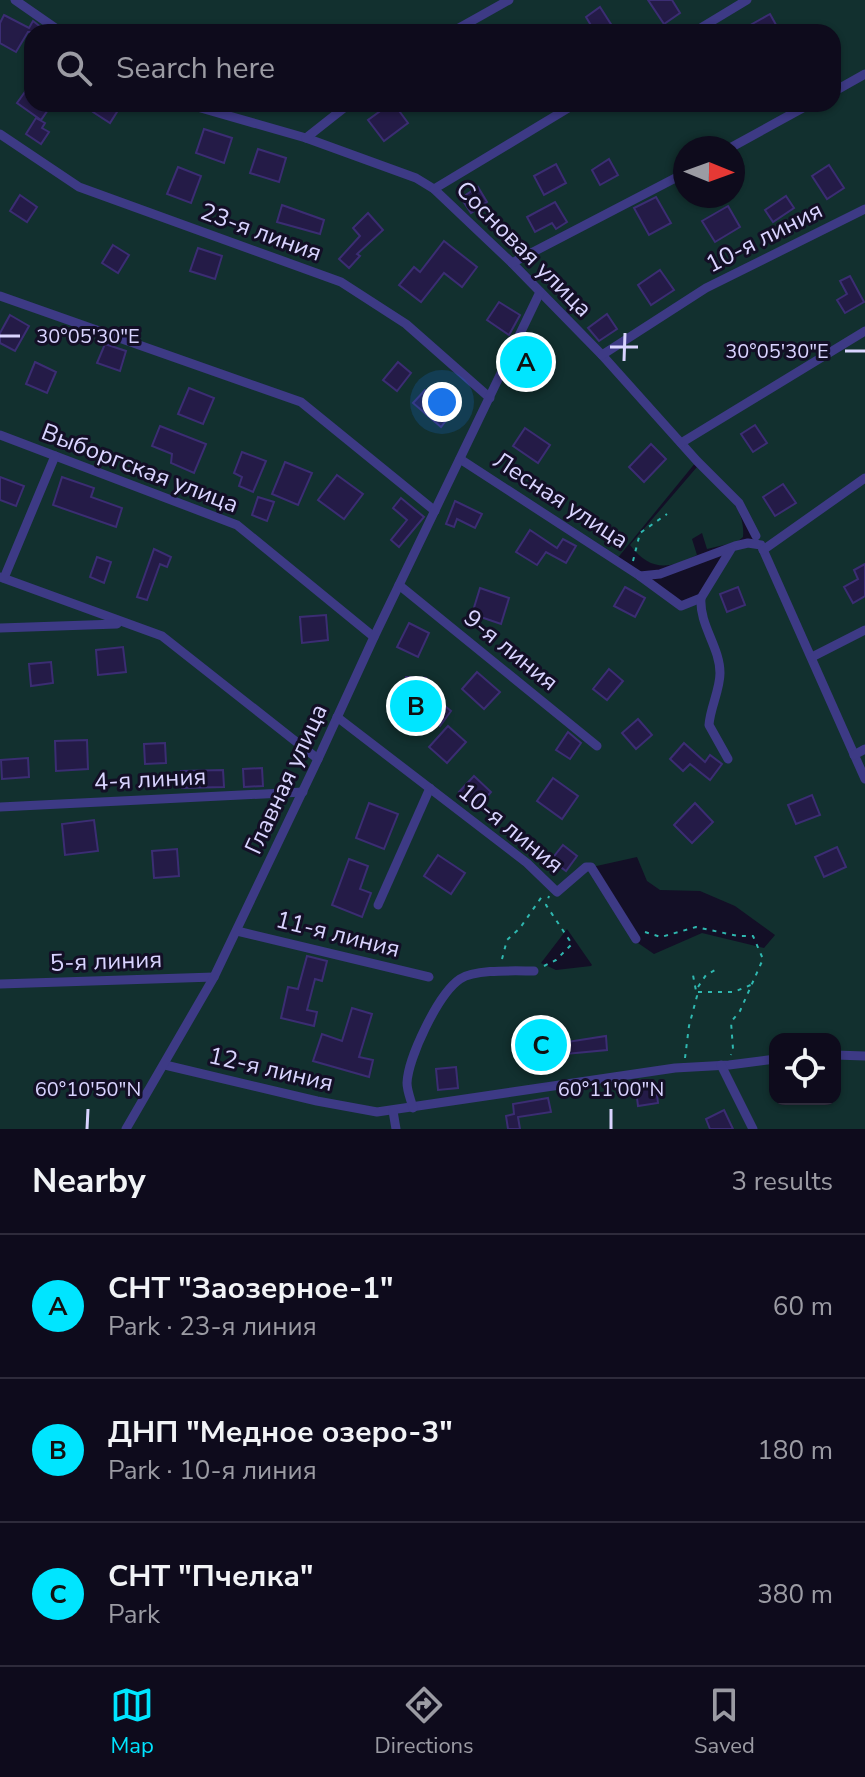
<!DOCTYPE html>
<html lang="en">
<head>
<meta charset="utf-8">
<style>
	body { margin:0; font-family:"Nunito Sans",sans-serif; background:#171425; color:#f1f3f6 }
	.controls { position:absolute; right:24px; bottom:24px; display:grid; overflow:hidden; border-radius:16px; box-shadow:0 2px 6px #0004 }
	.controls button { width:72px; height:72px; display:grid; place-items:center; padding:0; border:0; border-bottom:2px solid #2e2b3b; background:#0e0b1c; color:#f1f3f6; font:40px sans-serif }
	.compass { position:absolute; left:673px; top:136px; width:72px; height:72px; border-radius:50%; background:#0e0b1c; box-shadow:0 2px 6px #0004; rotate:91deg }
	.you { position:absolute; left:442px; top:402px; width:28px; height:28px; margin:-20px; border:6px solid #fff; border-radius:50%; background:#1a73e8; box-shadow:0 0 0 12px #1a73e833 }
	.badge { display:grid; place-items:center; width:52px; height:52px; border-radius:50%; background:#00e5ff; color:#111; font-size:26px; font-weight:700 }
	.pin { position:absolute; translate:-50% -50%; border:4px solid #fff; box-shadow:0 2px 8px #0006 }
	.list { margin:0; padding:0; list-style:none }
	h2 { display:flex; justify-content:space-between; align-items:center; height:104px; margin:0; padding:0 32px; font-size:34px }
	h2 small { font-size:26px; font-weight:400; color:#9b9ba3 }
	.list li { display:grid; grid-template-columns:52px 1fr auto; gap:24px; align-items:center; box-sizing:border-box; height:144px; padding:0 32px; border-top:2px solid #2e2b3b }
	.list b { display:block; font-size:30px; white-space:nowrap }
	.list p { margin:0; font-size:26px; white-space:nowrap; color:#9b9ba3 }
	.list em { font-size:26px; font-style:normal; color:#9b9ba3 }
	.icon { flex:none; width:44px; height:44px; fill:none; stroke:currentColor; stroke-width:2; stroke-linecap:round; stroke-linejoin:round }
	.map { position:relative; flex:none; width:865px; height:1129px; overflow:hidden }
	.search { position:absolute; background:#0e0b1c; box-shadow:0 2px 6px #0004; left:24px; right:24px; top:24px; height:88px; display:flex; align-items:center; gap:20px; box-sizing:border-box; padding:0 28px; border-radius:24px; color:#9b9ba3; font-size:30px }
	.sheet { height:536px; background:#0e0b1c }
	nav { display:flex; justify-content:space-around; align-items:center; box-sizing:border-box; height:112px; border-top:2px solid #2e2b3b; background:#0e0b1c; font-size:22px; color:#9b9ba3 }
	nav a { display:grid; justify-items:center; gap:4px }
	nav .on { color:#00e5ff }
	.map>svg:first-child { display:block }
	.green { fill:#12302f; fill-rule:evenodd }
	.building { fill:#241b47; stroke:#3b2d73; stroke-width:2 }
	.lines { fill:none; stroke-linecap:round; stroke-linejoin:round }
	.path { stroke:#2fb8b0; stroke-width:2; stroke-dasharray:4 6; stroke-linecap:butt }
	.street { stroke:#3d3a85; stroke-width:9 }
	.ticks { fill:none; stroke:#d9d4ff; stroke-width:3 }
	.labels { text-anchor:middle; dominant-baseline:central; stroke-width:6; stroke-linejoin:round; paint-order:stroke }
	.street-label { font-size:24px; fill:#d9d4ff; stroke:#130f26 }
	.ticks-label { font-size:20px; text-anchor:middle; fill:#d9d4ff; stroke:#130f26; stroke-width:6; stroke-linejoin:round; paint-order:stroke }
</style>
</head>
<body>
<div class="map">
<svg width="865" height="1129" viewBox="0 0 865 1129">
	<rect width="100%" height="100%" fill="#130f26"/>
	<g class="green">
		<path d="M0 0H865V1129H0ZM32 32H833V104H32ZM685 148H733V196H685ZM696 462 739 503 760 544 735 546 694 603 681 606 616 560ZM637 857 647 881 660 890 700 891 735 906 775 935 764 948 702 933 654 954 638 943 592 867ZM567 929 592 965 591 966 556 970 541 963ZM775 1039H835V1099H775Z"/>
		<path d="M697 467C719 487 746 505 743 537L737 542 707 549 702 533 692 539 697 555C669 569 651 572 630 545Z"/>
	</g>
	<g class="building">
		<polygon points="648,0 672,0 680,13 664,24"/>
		<polygon points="600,7 616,32 595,32 586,17"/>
		<polygon points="770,14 780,32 738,32"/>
		<polygon points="4,15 29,28 33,21 42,28 40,32 28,32 16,52 0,43 0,23"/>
		<polygon points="32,82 32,104 52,104 41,120 17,103"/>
		<polygon points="98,104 122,104 110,123 93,112"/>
		<polygon points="390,104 394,104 408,123 384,141 368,120"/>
		<polygon points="36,118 45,123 42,128 49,132 41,144 26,134"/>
		<polygon points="204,129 232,138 224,163 196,153"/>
		<polygon points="258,149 286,158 279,182 250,173"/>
		<polygon points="609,159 618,175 600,185 592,170"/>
		<polygon points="556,164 566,183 544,195 534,176"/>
		<polygon points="829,165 844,188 827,199 812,176"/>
		<polygon points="178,167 201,176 191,203 167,194"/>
		<polygon points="478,187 487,202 471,213 461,198"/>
		<polygon points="20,195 37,207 27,222 10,211"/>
		<polygon points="786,196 794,208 773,222 765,210"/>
		<polygon points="656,197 671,223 649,235 634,208"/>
		<polygon points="555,202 567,222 556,229 552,223 535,232 527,217"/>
		<polygon points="282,205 324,220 320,234 277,222"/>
		<polygon points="728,206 740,227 715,242 702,221"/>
		<polygon points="368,213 383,230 357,254 360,256 349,268 339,259 360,236 353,228"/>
		<polygon points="444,241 477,267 462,287 444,273 421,302 399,285 414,267 420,272"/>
		<polygon points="113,245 129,255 118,273 102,263"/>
		<polygon points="198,248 222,256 215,279 190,271"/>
		<polygon points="660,270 674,290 651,305 638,285"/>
		<polygon points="850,276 864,302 845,313 837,300 847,294 840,281"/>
		<polygon points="499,302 520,315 509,335 487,320"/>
		<polygon points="607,314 617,329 599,341 588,328"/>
		<polygon points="10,315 29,326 15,351 0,343 0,333"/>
		<polygon points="105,344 126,351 120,371 97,363"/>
		<polygon points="35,362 56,372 47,393 26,384"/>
		<polygon points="398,362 411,373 397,391 383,380"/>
		<polygon points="189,388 214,398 203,424 178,414"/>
		<polygon points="425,390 444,405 452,396 460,402 441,427 413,403"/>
		<polygon points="755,425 767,443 753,452 741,434"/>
		<polygon points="160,426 206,444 194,473 171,463 172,454 152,446"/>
		<polygon points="525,428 550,445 538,463 513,446"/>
		<polygon points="651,444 666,459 644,482 629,467"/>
		<polygon points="242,452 266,461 253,492 239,486 242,477 234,473"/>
		<polygon points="285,462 312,473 298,505 272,494"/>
		<polygon points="337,475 363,494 344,519 318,500"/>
		<polygon points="0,477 24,486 16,506 0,500"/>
		<polygon points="62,477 94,488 91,497 122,508 116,527 53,505"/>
		<polygon points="783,484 796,503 775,516 763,497"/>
		<polygon points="258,497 274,502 267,521 252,515"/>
		<polygon points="401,498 424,517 399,547 391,540 407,520 393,508"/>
		<polygon points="455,501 482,514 475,528 457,519 454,527 446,524"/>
		<polygon points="530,530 557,548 563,539 576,546 566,563 546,552 537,565 516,552"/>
		<polygon points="154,549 171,557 167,567 160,564 147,600 137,597"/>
		<polygon points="97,557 111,562 104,583 90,577"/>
		<polygon points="865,564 865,596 853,603 844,587 858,579 854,570"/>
		<polygon points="625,587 645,598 635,617 614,606"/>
		<polygon points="738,587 745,605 727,612 720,594"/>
		<polygon points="480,588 509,598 501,624 472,614"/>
		<polygon points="326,615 328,640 302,643 300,617"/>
		<polygon points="409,623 429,633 418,657 397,647"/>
		<polygon points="123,647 126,672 98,675 96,650"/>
		<polygon points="51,662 53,683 31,686 29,664"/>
		<polygon points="609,669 623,681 607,700 593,689"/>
		<polygon points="477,672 500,692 484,709 462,689"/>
		<polygon points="406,677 426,678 425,690 451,711 440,726 424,713 433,702 405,701"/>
		<polygon points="638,719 652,735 636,749 622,733"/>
		<polygon points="448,726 466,742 447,763 429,747"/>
		<polygon points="568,732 581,743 570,759 556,750"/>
		<polygon points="87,740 88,769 56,771 55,741"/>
		<polygon points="165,743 166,763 145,764 144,744"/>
		<polygon points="684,743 705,762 710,755 722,764 710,780 690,764 683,771 670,759"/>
		<polygon points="28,758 29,777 2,779 1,760"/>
		<polygon points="262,768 263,786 244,787 243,769"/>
		<polygon points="223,770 224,787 182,788 181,771"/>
		<polygon points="474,776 491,792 477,808 459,792"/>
		<polygon points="553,778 578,796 562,819 537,801"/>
		<polygon points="812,795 820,815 796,824 788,805"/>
		<polygon points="369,803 398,814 384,849 356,838"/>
		<polygon points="695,803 713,822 692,843 674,825"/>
		<polygon points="94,820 98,851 65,855 62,824"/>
		<polygon points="563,845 577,856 566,871 551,860"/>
		<polygon points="837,847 846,867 824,877 815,857"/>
		<polygon points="177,849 179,876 154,878 152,851"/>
		<polygon points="438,855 465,873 451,894 424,876"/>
		<polygon points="349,859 368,866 360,889 371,893 362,917 332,905"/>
		<polygon points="307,956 327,961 322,981 315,979 307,1010 317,1012 314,1026 281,1018 288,987 298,989"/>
		<polygon points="352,1008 372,1014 359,1057 373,1060 369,1077 313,1061 322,1034 342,1041"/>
		<polygon points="606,1036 607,1050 555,1055 554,1044"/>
		<polygon points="456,1067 458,1088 438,1090 436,1069"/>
		<polygon points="656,1087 658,1103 638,1106 636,1089"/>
		<polygon points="548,1098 551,1112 518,1117 520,1129 508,1129 506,1116 514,1114 513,1104"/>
		<polygon points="724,1110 733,1129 710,1129 706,1119"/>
	</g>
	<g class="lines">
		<g class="path">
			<polyline points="633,561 640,533 667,514"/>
			<polyline points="645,932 661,937 696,927 738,936 753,936 763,959 740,1011 731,1022 733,1049 731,1055"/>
			<polyline points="502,959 507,940 520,928 543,895"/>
			<polyline points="544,966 556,960 572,944 546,905 549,896"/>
			<polyline points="698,987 706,975 715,970"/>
			<polyline points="698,992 734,992 753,984"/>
			<polyline points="685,1058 689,1026 697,996 692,970"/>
		</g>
		<g class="street">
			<polyline points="15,0 61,32"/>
			<polyline points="452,32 509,0"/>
			<polyline points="694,32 747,0"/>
			<polyline points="833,92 865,74"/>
			<polyline points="187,104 306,138 416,178 434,189 512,263 602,355 697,461 739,503 756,536"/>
			<polyline points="0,134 79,187 341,282 406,324 490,398"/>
			<polyline points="306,138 349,104"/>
			<polyline points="730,148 810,104"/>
			<polyline points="434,189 575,104"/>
			<polyline points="512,263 685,173"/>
			<polyline points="0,296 301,402 435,511"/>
			<polyline points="602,355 706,288 865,209"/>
			<polyline points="0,435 237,525 374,637"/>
			<polyline points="681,443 865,331"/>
			<polyline points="460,459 640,576 660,574 735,546 748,543 761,545 865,779"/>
			<polyline points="763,550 865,478"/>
			<polyline points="640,576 681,606 701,598 731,549"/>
			<polyline points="0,577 162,636 318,759"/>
			<polyline points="4,578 55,456"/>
			<polyline points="399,585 597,746"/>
			<path d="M701 598C699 625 720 647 720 673 720 690 710 708 709 725L728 759"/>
			<polyline points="0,628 117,624"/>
			<polyline points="812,657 865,630"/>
			<polyline points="337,717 527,863 557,892 586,867 591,867 636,939"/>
			<polyline points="854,755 865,749"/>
			<polyline points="0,807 303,792"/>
			<polyline points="378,905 430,788"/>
			<polyline points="237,931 429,977"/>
			<polyline points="0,984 214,977"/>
			<polyline points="835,1055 865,1056"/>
			<polyline points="165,1065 317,1101 377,1112 675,1068 729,1065 775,1059"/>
			<polyline points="721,1065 753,1129"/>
			<path d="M413 1108C411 1100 407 1091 407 1083 408 1058 438 994 460 979 475 969 515 971 534 971"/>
			<polyline points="393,1111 396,1129"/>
			<polyline points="126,1129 214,977 318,759 374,637 540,292"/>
		</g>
	</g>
	<path class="ticks" d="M0 336H20M610 347H638M845 351H865M624 361 625 333M87 1129 88 1109M611 1129V1109"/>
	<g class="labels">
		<g class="street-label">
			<text transform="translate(261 232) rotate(20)">23-я линия</text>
			<text transform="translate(764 237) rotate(-27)">10-я линия</text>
			<text transform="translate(524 249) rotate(45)">Сосновая улица</text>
			<text transform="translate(140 468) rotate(21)">Выборгская улица</text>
			<text transform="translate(561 500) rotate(33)">Лесная улица</text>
			<text transform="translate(511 650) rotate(39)">9-я линия</text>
			<text transform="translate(150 779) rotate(-3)">4-я линия</text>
			<text transform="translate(286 779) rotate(-65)">Главная улица</text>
			<text transform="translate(511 828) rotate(39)">10-я линия</text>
			<text transform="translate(338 934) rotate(14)">11-я линия</text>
			<text transform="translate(106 961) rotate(-2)">5-я линия</text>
			<text transform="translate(271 1069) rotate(13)">12-я линия</text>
		</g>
	</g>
	<g class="ticks-label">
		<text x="88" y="343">30°05'30"E</text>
		<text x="777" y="358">30°05'30"E</text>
		<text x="88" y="1096">60°10'50"N</text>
		<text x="611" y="1096">60°11'00"N</text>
	</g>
</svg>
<div class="controls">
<button><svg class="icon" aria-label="locate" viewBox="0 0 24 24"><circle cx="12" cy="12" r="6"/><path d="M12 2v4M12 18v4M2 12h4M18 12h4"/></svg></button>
</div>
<svg class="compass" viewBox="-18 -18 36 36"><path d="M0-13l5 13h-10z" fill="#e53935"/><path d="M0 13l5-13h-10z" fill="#9b9ba3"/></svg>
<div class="you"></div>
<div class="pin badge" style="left:526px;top:362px">A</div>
<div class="pin badge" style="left:416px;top:706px">B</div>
<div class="pin badge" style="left:541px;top:1045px">C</div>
<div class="search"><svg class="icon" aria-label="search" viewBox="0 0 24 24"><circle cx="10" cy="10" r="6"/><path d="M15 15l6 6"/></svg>Search here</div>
</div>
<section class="sheet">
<h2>Nearby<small>3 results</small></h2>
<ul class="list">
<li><span class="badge">A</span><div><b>СНТ &quot;Заозерное-1&quot;</b><p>Park · 23-я линия</p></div><em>60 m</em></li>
<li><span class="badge">B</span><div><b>ДНП &quot;Медное озеро-3&quot;</b><p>Park · 10-я линия</p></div><em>180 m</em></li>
<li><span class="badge">C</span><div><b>СНТ &quot;Пчелка&quot;</b><p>Park</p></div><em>380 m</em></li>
</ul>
</section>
<nav>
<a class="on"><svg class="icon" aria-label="map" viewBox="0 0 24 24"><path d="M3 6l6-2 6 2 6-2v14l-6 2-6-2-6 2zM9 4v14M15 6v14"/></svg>Map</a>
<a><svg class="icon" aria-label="directions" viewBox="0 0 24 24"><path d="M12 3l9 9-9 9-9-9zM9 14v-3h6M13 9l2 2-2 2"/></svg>Directions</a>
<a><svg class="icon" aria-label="saved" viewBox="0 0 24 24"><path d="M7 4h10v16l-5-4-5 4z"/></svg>Saved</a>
</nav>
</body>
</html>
